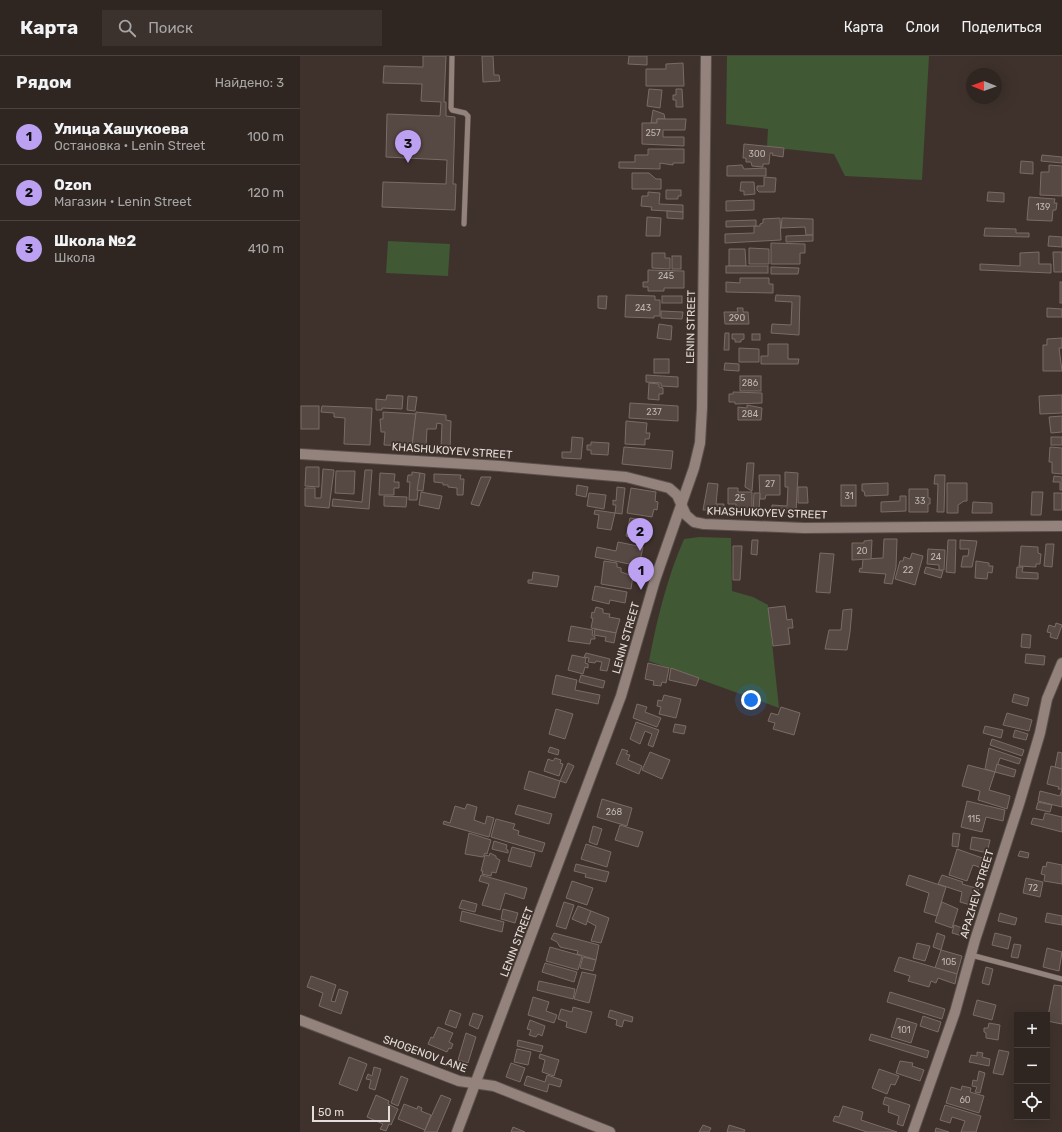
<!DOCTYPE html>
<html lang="ru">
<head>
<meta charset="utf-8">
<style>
	body { margin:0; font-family:Rubik,sans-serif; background:#3b322e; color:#f1f3f6 }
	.controls { position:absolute; right:12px; bottom:12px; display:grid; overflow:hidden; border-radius:0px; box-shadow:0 4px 16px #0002 }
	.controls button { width:36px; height:36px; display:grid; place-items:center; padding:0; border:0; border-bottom:1px solid #4a433f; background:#2f2621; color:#f1f3f6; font:20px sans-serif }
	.compass { position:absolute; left:666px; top:12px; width:36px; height:36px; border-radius:50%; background:#2f2621; box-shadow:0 4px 16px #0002; rotate:271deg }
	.scale { position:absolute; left:12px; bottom:10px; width:78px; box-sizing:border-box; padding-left:4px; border:2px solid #e4dcd8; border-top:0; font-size:11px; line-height:14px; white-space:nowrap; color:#e4dcd8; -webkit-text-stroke:3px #3f322c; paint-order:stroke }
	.you { position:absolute; left:451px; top:644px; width:14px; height:14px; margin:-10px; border:3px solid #fff; border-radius:50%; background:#1a73e8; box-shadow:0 0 0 6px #1a73e833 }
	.badge { display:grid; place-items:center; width:26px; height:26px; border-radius:50%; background:#bca0f2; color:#111; font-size:13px; font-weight:700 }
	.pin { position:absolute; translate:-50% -33px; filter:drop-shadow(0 1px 2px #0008) }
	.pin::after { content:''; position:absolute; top:21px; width:14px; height:12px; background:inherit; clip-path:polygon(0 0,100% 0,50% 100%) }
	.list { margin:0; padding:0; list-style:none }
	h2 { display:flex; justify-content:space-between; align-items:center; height:52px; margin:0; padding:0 16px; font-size:17px }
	h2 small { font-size:13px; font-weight:400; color:#a7a5a5 }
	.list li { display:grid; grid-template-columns:26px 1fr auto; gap:12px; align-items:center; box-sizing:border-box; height:56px; padding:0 16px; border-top:1px solid #4a433f }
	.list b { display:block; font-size:15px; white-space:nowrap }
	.list p { margin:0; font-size:13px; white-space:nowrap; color:#a7a5a5 }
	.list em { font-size:13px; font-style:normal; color:#a7a5a5 }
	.icon { flex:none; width:22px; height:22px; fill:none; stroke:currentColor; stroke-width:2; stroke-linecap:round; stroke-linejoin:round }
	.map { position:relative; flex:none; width:762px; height:1076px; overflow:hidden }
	header { display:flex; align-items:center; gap:24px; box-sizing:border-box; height:56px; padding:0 20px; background:#2f2621; border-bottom:1px solid #4a433f }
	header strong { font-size:19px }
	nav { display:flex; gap:22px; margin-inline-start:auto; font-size:14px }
	.search { width:280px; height:36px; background:#3b322e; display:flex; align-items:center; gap:10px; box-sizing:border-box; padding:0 14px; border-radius:0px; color:#a7a5a5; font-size:15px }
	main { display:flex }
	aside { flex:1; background:#2f2621 }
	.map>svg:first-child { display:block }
	.green { fill:#405833 }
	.building { fill:#564842; stroke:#7a6b65 }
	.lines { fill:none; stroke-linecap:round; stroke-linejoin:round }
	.service-casing { stroke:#5b504c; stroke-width:6 }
	.minor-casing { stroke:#5b504c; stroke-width:12 }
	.tertiary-casing { stroke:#5b504c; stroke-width:12 }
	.service { stroke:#93837c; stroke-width:5 }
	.minor { stroke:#93837c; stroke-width:10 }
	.tertiary { stroke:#93837c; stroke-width:10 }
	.labels { text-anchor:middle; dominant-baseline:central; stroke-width:3.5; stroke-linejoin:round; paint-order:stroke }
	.number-label { font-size:9px; fill:#c0b7b2 }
	.street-label { font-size:11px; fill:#e4dcd8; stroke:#3f322c }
</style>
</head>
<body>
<header>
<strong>Карта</strong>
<div class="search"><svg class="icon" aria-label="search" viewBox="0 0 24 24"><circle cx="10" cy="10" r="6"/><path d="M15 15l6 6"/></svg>Поиск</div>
<nav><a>Карта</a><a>Слои</a><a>Поделиться</a></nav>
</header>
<main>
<aside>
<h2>Рядом<small>Найдено: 3</small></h2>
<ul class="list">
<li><span class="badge">1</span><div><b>Улица Хашукоева</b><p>Остановка · Lenin Street</p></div><em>100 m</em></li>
<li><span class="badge">2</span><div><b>Ozon</b><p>Магазин · Lenin Street</p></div><em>120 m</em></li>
<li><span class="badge">3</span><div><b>Школа №2</b><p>Школа</p></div><em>410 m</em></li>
</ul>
</aside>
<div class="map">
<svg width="762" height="1076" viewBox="0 0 762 1076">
	<rect width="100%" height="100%" fill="#3f322c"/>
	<g class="green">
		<polygon points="427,0 629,0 622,124 545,120 534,98 467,91 468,73 426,68"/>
		<polygon points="88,185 150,188 148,220 86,217"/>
		<path d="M399 481 431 482 432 535 453 541 468 549 479 652 349 605C357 563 367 522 384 483Z"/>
	</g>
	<g class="building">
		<polygon points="123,0 146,0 144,46 146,46 146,60 155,61 153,128 156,128 155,154 82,151 83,126 146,128 147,104 86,101 87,58 140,60 141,46 121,45 122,28 83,27 84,10 123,11"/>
		<polygon points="182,0 193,0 194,19 199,19 200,25 183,26"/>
		<polygon points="329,0 347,0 347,9 328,8"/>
		<polygon points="383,7 384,30 346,30 346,13 366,13 366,8"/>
		<polygon points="349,33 362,34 360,52 347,50"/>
		<polygon points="376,33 382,33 383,51 376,51 376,44 373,44 373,39 376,39"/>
		<polygon points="353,54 364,58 365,63 357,63 357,67 351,67"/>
		<polygon points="357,63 386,63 385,74 363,74 363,81 384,81 384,90 342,88 342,67 357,67"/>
		<polygon points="444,88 484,92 483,101 472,99 473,97 470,97 469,108 463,108 463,111 452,110 451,106 446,106 446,102 443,102"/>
		<polygon points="348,93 384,93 384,107 373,107 373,109 360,107 360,113 319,112 319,106 335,106 335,99 348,99"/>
		<polygon points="742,99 762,101 762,107 741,105"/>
		<polygon points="721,105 733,106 733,118 720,117"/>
		<polygon points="442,109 444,113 466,112 466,120 427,120 427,110"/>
		<polygon points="749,109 762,110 762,140 740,139 741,116 749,116"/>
		<polygon points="332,117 349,117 356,123 361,123 361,133 332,133"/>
		<polygon points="464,121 476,122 475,136 459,136 457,134 457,130 464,130"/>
		<polygon points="441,126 454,126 455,138 444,139 444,135 440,135"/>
		<polygon points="366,134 381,134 381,140 378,140 378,143 366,143"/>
		<polygon points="348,136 360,137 359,148 383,149 383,156 351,154 352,151 341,150 342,140 348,140"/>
		<polygon points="688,136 704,137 704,146 687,145"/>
		<polygon points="729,141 755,143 754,147 757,147 756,154 753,154 752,165 727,164"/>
		<polygon points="454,144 454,154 426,155 426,145"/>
		<polygon points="367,155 383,156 383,163 367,162"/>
		<polygon points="347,161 361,162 360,180 346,180"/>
		<polygon points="480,162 481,184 425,187 425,178 454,177 454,170 460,170 460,168 463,167 463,163"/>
		<polygon points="482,162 513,163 513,179 506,179 505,171 481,172"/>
		<polygon points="456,164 456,170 426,171 426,165"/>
		<polygon points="685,172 716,173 716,177 729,177 729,181 684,180"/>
		<polygon points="513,179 513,185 486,186 486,180"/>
		<polygon points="749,180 762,181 762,191 748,190"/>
		<polygon points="471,187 505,188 505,197 500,197 500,208 471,208"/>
		<polygon points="449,192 469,193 469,208 449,208"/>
		<polygon points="429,193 445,193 446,210 429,210"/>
		<polygon points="739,196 739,208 751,208 751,217 680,214 680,208 720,210 720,197"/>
		<polygon points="753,196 762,196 762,216 754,216"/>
		<polygon points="352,197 365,197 365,202 370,202 370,213 352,212"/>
		<rect x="372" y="200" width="9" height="13"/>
		<rect x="426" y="210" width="42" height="7"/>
		<polygon points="471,211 499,212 498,218 471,218"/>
		<polygon points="348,214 384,215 384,232 364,232 364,235 348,235 348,231 343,231 343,226 348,226"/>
		<polygon points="440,222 469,222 469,228 473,228 473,237 426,236 426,226 440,227"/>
		<rect x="760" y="226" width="2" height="21"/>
		<polygon points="326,239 355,240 355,244 360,244 360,260 354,260 354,262 325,261"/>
		<polygon points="476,239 500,240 499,279 471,277 472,268 491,269 492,246 475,245"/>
		<polygon points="298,240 307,240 306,253 298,252"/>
		<rect x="362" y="240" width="20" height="7"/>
		<polygon points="437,252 443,252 443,256 448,256 449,268 425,268 424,256 438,256"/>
		<polygon points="747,252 762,253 762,261 747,261"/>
		<polygon points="361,255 383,256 382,263 361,262"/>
		<polygon points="359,268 372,270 371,284 357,282"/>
		<polygon points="425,277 429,277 429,294 424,294"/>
		<polygon points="432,278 444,278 444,283 441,284 441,286 435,286 435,283 432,283"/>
		<rect x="452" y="278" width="8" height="6"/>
		<polygon points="762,282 762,292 759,292 762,315 743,315 743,289 747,289 747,283"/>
		<polygon points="468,288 488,288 488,303 499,303 498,308 461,308 461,300 468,300"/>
		<polygon points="439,292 459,293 459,306 439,306"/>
		<rect x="354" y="303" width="15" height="14"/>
		<polygon points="425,307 439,308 439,315 424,314"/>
		<polygon points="346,319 378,321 378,331 361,330 361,327 346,326"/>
		<rect x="440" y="320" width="21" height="15"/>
		<polygon points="349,327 359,328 359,331 363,332 363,338 359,338 359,344 348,343"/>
		<polygon points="433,336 462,337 462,347 435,348 435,346 429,346 429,338 433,338"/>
		<polygon points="87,339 103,340 102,353 82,352 82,354 76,354 76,343 86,344"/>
		<polygon points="762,339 762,357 740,358 739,340"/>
		<polygon points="108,340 117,341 115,355 107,354"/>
		<polygon points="330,347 378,350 378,365 329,362"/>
		<polygon points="447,349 462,352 461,364 438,364 438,351 447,352"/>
		<rect x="1" y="350" width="18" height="23"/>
		<polygon points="22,350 72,352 70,389 44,388 45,362 34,361 34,357 21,356"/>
		<polygon points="83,356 116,358 112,390 84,389 85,376 81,376 80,363 83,363"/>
		<polygon points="116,356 146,359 146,364 151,365 150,393 141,392 142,368 137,367 136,373 127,373 126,390 112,390"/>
		<polygon points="762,360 762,376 751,377 749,361"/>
		<polygon points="326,365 347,367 346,377 350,377 349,383 345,383 345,389 325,388"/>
		<polygon points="272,381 283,382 281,403 262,402 262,396 271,396"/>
		<rect x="751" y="381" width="11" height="8"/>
		<polygon points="291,386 309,387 308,399 291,398 291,394 287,394 287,389 291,389"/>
		<polygon points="324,391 373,395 371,413 322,408"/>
		<polygon points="750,391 762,392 762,418 752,417 752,406 749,406"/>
		<polygon points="447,407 454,407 452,435 445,431"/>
		<polygon points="6,411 19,411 19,431 5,430"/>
		<polygon points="23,413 34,414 29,452 5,450 5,432 15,432 15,442 21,442"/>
		<polygon points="65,414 72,414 69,453 32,450 33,443 62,446"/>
		<polygon points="36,415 55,415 54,438 35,437"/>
		<polygon points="112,416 120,417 117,444 109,444 110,426 107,426 108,419 112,419"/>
		<polygon points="485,416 498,417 496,456 472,456 472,449 487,450 488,431 485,431"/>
		<polygon points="80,417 95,418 94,426 99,426 99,432 94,432 94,439 79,439"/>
		<polygon points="120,417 125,418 123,435 117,434"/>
		<polygon points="134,418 161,419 160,423 164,423 163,439 157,439 157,432 148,431 148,429 143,429 143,427 134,426"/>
		<polygon points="459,419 480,419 480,439 466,439 465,443 460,443"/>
		<polygon points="635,419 645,419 644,456 637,456 638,428 634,428"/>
		<polygon points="754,420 762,421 762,434 760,434 760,426 753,426"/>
		<polygon points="181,421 191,421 179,450 171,448"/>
		<polygon points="408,427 418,428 416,448 424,448 424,454 403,454"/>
		<polygon points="588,427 588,439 565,440 564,435 562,435 562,428"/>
		<polygon points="647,427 667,427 667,445 664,445 658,449 658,457 647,457"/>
		<polygon points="277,429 288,431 286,441 276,439"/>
		<rect x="541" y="429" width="15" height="21"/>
		<polygon points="317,431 325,432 322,458 315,457 316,449 313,449 313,444 316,445"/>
		<polygon points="498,431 507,431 508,447 498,447"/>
		<polygon points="331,432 356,436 355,445 358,446 357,454 354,453 352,461 327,457"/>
		<polygon points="428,432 438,432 438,436 452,436 452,456 436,456 436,448 428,448"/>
		<polygon points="609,433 628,433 628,442 630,442 630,448 628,448 628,456 609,456"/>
		<polygon points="121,436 142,440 139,453 119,449"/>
		<polygon points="732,436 743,436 741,459 731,459"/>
		<polygon points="289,437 306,439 304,453 287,450"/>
		<polygon points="454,437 460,437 459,455 453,455"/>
		<rect x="754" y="437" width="8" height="17"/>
		<polygon points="84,440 107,441 106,451 84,450"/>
		<polygon points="600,440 606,440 606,455 581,456 581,446 600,445"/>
		<polygon points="673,446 692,447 692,457 672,457"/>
		<polygon points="295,454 315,457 311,474 297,472 299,459 294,458"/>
		<polygon points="330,462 347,465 343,484 326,480"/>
		<polygon points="584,483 597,483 596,511 592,528 584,527 586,518 559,516 560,512 562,513 563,503 583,502"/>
		<polygon points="452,484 458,484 457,499 451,498"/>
		<polygon points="572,484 571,503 552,504 552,487 564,487 564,485"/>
		<polygon points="648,484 656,484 655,517 646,516"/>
		<polygon points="660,484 677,485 672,511 661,511 663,500 668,500 669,493 660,493"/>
		<polygon points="318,486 343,491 339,510 295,501 297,491 316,495"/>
		<polygon points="746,488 754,488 752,511 744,510"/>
		<polygon points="433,490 442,490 440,524 433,524"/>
		<polygon points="721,490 738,491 738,497 741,498 740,508 736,508 736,511 719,510"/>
		<polygon points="628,493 645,494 644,514 639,514 639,509 627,508"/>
		<polygon points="520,497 534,498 530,537 516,536"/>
		<polygon points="612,497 623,500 615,529 595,523 600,505 603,505 604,501 610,503"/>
		<polygon points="304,505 317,507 317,511 321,512 321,516 333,520 331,533 301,528"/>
		<polygon points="676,505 689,507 689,510 693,510 692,517 688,516 687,523 675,522"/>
		<polygon points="626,511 643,515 641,522 624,517"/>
		<polygon points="717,511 723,511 722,516 738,517 738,523 716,522"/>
		<polygon points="233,516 259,520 257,531 228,527 228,524 232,524"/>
		<polygon points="295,530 327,536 325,547 310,544 309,548 292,544"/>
		<polygon points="485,550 487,564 492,563 493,572 488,572 490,588 473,590 468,552"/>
		<polygon points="296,551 303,553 303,557 310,558 309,561 320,563 316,577 291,572 293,562 291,562 292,556 294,557"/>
		<polygon points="552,553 550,576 547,594 525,593 529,574 541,574 543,554"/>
		<polygon points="756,567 762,569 757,583 750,581 751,577 747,576 749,569 755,571"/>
		<polygon points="271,570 293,574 292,579 295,581 295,583 291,583 290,588 268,585"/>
		<polygon points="295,573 316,577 314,587 305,585 306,581 294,579"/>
		<polygon points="722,578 731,579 730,592 721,591"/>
		<polygon points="286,597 310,603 307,615 300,614 302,606 296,605 295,607 288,606 289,602 284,601"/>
		<polygon points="726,598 745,600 744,609 725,607"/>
		<polygon points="272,599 286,602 285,607 288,608 288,612 285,611 283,618 268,614"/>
		<polygon points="348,607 369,612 366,627 362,626 361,630 353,629 354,625 345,623"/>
		<polygon points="371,612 399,622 396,630 369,624"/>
		<polygon points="256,619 277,624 275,634 300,639 298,648 252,638"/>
		<polygon points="281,619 305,625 303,632 279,626"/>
		<polygon points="714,638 729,642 727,650 712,646"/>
		<polygon points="364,639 381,643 376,662 359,658 361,651 357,650 358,644 362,645"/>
		<polygon points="337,648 347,651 345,656 361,662 357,671 333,662"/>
		<polygon points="481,651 500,657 494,679 473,673 475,667 468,665 471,657 478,659"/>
		<polygon points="256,653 273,658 265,683 249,678"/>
		<polygon points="707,657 732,664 729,675 703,669"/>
		<polygon points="336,666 359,674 353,691 348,689 352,678 345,675 340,688 330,683"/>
		<polygon points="375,668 386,670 384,678 373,676"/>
		<polygon points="685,670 703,674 701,682 683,677"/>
		<polygon points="715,674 728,678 726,684 713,681"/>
		<polygon points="692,683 724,694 722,700 690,689"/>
		<polygon points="250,691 259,694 258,699 248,696"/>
		<polygon points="689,692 721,703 719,708 700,702 695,716 685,713"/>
		<polygon points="322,693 328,695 326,698 330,699 328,704 342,710 339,718 316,708"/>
		<polygon points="350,696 370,704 362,723 342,714"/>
		<polygon points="758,696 762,697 762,713 755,711"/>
		<polygon points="255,702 261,704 260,707 263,708 259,720 244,715 248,703 253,705"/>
		<polygon points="268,707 274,710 266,727 260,725"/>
		<polygon points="697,708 716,714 714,721 695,716"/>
		<polygon points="668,709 695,716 689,734 710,740 707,753 678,744 680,735 662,730"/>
		<polygon points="751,710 762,713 762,751 738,745 740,735 760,740 762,733 758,733 759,731 747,728"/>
		<polygon points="229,715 260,725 255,742 224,733"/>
		<polygon points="302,743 332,752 327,770 297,761"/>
		<polygon points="667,745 705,754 703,765 686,761 682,776 661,771"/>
		<polygon points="738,746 752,749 750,756 736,753"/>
		<polygon points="167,748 177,751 174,764 185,768 187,760 194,762 189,781 143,768 144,765 150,767 155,750 165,753"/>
		<polygon points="218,749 252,758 249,768 215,758"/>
		<polygon points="745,757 762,761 762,776 731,768 733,762 743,764"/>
		<polygon points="196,763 215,768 213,773 219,775 218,779 245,787 242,796 191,781"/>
		<polygon points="320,769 343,776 338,791 315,784"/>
		<polygon points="293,770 302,773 297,789 289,786"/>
		<polygon points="169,777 191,784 187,798 185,797 183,801 165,798"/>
		<polygon points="653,777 660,778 658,791 652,790"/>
		<polygon points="672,781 690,784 687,797 670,793"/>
		<polygon points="194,785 207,789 206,793 208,794 208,797 192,793"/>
		<polygon points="286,788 311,796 307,811 281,803"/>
		<polygon points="212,791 235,797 231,811 208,805"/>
		<polygon points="657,793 688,804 685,813 673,809 667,825 649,819"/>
		<polygon points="720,795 729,797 728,802 718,800"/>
		<polygon points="190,797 196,800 196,802 200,804 196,817 192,816 191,820 182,818 183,815 181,815 185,799 189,800"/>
		<polygon points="747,806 762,809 762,828 744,825 745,819 741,818 743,810 746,811"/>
		<polygon points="276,808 309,816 306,826 285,821 286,818 274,815"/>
		<polygon points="181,819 227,832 224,843 205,837 200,854 182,849 189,828 179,825"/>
		<polygon points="609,819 646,831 637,860 624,856 629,837 606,829"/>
		<polygon points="642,819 663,826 662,828 679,833 674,850 660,846 662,836 638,828"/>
		<polygon points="726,822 743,826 740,841 723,837"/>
		<polygon points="272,825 293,832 287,849 266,842"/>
		<polygon points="162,844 177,848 175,856 159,852"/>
		<polygon points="264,846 274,849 266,873 256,870"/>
		<polygon points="642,846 658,853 652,872 635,866"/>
		<polygon points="278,850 291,855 286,869 272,863"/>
		<polygon points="203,853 218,857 215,867 201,863"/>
		<polygon points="162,855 204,866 202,876 160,865"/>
		<polygon points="291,855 309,862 301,887 291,885 296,870 287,865"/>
		<polygon points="700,857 717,862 715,869 698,865"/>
		<polygon points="747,857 762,860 762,869 745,866"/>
		<polygon points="654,869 668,874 666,881 652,877"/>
		<polygon points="254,877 299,889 296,904 277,898 278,895 260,891 257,886 251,883"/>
		<polygon points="637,877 645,880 641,894 633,891"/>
		<polygon points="695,877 711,881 708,893 692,889"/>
		<polygon points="617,887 630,890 625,905 613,902"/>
		<polygon points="714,888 721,889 718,902 711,901"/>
		<polygon points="250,891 282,900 278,914 246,905"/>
		<polygon points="747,892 762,896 759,915 743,911"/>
		<polygon points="641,894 662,900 657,918 635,912"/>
		<polygon points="283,901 296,904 293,915 280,912"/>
		<polygon points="599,901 657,918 655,928 638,922 636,927 631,925 629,931 608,925 610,920 594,915"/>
		<polygon points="245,907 277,916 274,926 242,916"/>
		<polygon points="686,911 693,913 689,929 682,927"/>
		<polygon points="282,916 296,919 289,947 274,943"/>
		<polygon points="11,920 36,929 31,945 35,946 39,933 48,936 41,958 19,950 23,937 7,931"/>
		<polygon points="239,925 275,933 273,943 237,934"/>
		<polygon points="754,929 762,930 762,968 747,965"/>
		<polygon points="590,936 645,953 642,963 587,946"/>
		<polygon points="233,941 249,946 246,955 257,959 254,967 228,959"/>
		<polygon points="677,944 696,949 692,964 673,959"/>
		<polygon points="273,951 292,956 286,977 266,971 267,966 258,963 261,953 272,956"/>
		<polygon points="150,954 161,958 156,972 145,968"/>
		<polygon points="310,954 333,961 332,966 324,964 322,971 316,969 317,964 308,961"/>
		<polygon points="173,957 183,960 178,973 169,969"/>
		<polygon points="623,960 641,966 638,976 620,970"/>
		<polygon points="597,962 617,968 611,987 591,981"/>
		<polygon points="230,964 245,970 242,980 238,978 236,981 229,979 231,974 227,973"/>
		<polygon points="689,967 700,969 698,984 686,982 686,977 684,976 684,972 688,972"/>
		<polygon points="138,971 153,977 149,986 153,988 151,993 149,992 147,996 128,988 131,981 133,982"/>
		<polygon points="166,977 176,981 168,1007 158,1004"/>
		<polygon points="571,978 629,995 627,1002 569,984"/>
		<polygon points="218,984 243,990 241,996 217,990"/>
		<polygon points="217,993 231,996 228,1009 214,1006"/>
		<polygon points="699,994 709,996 703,1019 693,1017"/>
		<polygon points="677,996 683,997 682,1001 690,1003 689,1010 669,1006 671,999 677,1000"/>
		<polygon points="240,998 259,1004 254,1020 242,1016 245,1004 239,1002"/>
		<polygon points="49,1001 67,1008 57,1035 39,1028"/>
		<polygon points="600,1005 613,1007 612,1010 624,1014 620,1025 596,1017"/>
		<polygon points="211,1007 225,1012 220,1026 206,1021"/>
		<polygon points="74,1011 81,1013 75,1034 69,1032 71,1024 66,1023 68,1018 72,1020"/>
		<polygon points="579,1013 599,1020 595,1029 591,1028 587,1038 572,1032"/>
		<polygon points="679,1015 685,1017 680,1037 675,1036 677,1031 672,1030 673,1024 677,1025"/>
		<polygon points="247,1019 262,1024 260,1031 249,1028 247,1036 224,1029 227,1020 245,1026"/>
		<polygon points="101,1020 108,1023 98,1050 91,1047"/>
		<polygon points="662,1030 671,1032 670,1036 684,1040 679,1057 646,1047 651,1031 661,1034"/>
		<polygon points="76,1039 89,1045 88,1048 98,1053 91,1069 89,1068 86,1075 80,1073 83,1068 67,1061"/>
		<polygon points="141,1039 151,1043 137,1076 124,1076"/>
		<polygon points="585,1041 610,1049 603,1070 597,1068 599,1060 588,1056 589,1050 583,1048"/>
		<polygon points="104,1048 117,1053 118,1050 122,1052 121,1055 131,1059 125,1074 98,1063"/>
		<polygon points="645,1049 681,1060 676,1076 661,1076 665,1065 652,1061 650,1067 640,1064"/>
		<polygon points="543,1050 563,1056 561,1064 597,1076 567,1076 533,1065 535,1060 539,1061"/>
		<polygon points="403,1069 411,1072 409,1076 399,1076"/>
		<polygon points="429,1069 445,1074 444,1076 427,1076"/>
		<polygon points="213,1071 225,1076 211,1076"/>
		<polygon points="636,1072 649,1076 635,1076"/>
	</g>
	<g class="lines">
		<g class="service-casing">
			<g id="service">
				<polyline points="152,0 151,52 152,54 165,57 168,60 164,168"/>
				<polyline points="671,899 762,923"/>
			</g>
		</g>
		<g class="minor-casing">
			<g id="minor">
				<polyline points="0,398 200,410 326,421 369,432 377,439 386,459 394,466 404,468 504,472 762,470"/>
				<polyline points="0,964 159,1025 194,1030 310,1076"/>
				<polyline points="613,1076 655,956 675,884 719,748 740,677 747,643 762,607"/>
			</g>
		</g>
		<g class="tertiary-casing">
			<polyline id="tertiary" points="157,1076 321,640 355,524 394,412 400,387 402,352 406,0"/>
		</g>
		<use href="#service" class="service"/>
		<use href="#minor" class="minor"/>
		<use href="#tertiary" class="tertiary"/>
	</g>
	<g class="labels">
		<g class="number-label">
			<text x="353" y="77">257</text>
			<text x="457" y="98">300</text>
			<text x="743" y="151">139</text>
			<text x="366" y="220">245</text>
			<text x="343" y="252">243</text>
			<text x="437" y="262">290</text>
			<text x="450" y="327">286</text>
			<text x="354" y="356">237</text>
			<text x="450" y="358">284</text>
			<text x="470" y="428">27</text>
			<text x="549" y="440">31</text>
			<text x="440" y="442">25</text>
			<text x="620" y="445">33</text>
			<text x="562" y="495">20</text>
			<text x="636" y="501">24</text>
			<text x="608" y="514">22</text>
			<text x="314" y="756">268</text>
			<text x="674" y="763">115</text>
			<text x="733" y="832">72</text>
			<text x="649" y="906">105</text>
			<text x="604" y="974">101</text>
			<text x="665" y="1044">60</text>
		</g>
		<g class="street-label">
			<text transform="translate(391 271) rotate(-89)">LENIN STREET</text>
			<text transform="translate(152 395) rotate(4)">KHASHUKOYEV STREET</text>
			<text transform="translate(467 457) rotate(2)">KHASHUKOYEV STREET</text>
			<text transform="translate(326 582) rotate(-74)">LENIN STREET</text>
			<text transform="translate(677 838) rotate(-73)">APAZHEV STREET</text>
			<text transform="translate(217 886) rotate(-69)">LENIN STREET</text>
			<text transform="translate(125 998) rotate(20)">SHOGENOV LANE</text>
		</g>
	</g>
</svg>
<div class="controls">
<button>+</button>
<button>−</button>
<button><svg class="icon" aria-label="locate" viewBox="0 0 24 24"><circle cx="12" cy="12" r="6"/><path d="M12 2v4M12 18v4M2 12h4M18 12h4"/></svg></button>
</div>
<svg class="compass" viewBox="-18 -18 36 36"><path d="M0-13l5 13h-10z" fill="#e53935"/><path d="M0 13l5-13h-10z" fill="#a7a5a5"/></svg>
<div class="scale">50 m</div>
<div class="you"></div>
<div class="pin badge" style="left:341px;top:534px">1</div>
<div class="pin badge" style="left:340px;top:495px">2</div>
<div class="pin badge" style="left:108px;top:107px">3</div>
</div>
</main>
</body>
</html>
